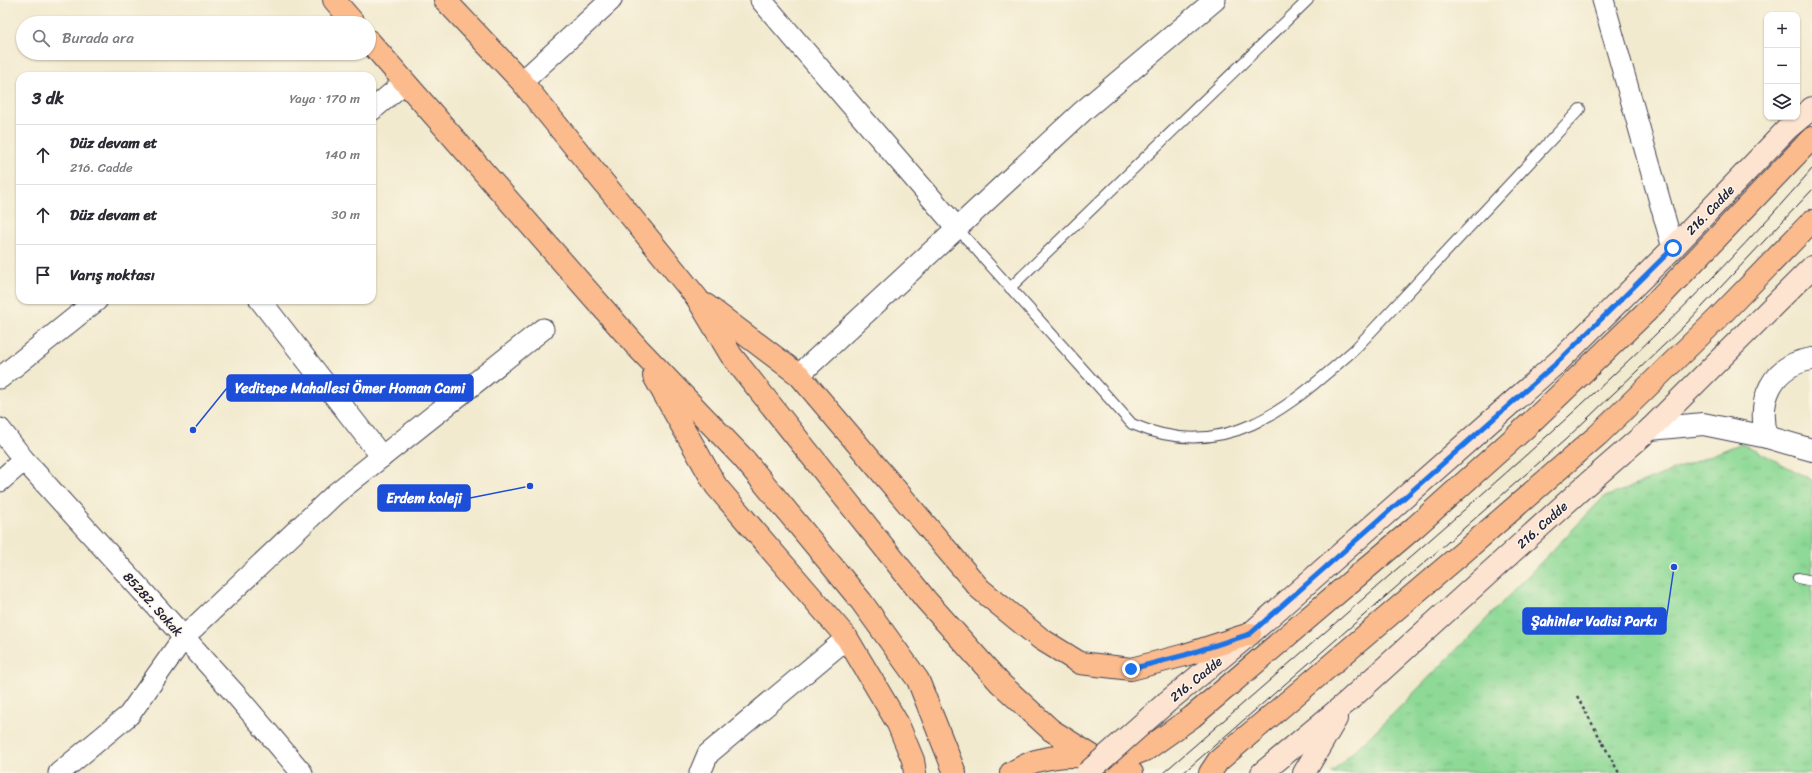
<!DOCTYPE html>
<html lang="tr">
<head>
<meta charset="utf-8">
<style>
	body { margin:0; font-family:Sriracha,sans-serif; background:#f7f7f7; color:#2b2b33 }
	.controls { position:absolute; right:12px; top:12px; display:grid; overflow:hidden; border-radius:8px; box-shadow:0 1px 3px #0004 }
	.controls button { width:36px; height:36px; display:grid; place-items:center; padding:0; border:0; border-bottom:1px solid #e1e1e2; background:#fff; color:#2b2b33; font:20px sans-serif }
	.stop { position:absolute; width:12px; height:12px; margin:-9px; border:3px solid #1a73e8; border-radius:50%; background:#fff }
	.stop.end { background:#1a73e8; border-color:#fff; box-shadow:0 1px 4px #0008 }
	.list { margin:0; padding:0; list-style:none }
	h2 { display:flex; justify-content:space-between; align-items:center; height:52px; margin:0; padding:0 16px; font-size:17px }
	h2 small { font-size:13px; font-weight:400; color:#7c7c81 }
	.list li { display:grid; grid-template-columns:26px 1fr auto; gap:12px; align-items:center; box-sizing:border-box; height:60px; padding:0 16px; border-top:1px solid #e1e1e2 }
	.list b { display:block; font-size:15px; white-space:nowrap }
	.list p { margin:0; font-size:13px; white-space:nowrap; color:#7c7c81 }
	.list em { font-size:13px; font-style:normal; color:#7c7c81 }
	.icon { flex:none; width:22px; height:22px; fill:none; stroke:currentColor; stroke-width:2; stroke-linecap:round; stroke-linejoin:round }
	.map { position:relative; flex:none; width:1812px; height:773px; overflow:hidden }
	.search { position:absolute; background:#fff; box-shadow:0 1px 3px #0004; left:16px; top:16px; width:360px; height:44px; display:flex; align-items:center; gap:10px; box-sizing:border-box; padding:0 14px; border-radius:22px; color:#7c7c81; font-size:15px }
	.panel { position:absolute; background:#fff; box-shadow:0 1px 3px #0004; left:16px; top:72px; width:360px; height:232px; border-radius:12px }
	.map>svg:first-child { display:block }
	.grass { fill:url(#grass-tufts); stroke:#587e68 }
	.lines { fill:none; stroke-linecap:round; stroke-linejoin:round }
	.service-casing { stroke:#414051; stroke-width:12 }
	.minor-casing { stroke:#414051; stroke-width:23 }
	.tertiary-casing { stroke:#414051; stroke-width:24 }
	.secondary-casing { stroke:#414051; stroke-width:24 }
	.primary-casing { stroke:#414051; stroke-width:24 }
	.path { stroke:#414051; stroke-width:2.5; stroke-dasharray:3 3; stroke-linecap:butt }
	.service { stroke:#fff; stroke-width:10 }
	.minor { stroke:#fff; stroke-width:21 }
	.tertiary { stroke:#fff; stroke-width:22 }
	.secondary { stroke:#fde4d1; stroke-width:22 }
	.primary { stroke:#fbbb8d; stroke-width:22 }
	.tram { stroke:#22223b; stroke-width:1 }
	.secondary-bridge-casing { stroke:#414051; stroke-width:24; stroke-linecap:butt }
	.secondary-bridge { stroke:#fde4d1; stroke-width:22 }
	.route { stroke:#1a73e8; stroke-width:5 }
	.labels { text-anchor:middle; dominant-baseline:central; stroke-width:3; stroke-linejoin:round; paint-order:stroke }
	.street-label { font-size:13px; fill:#22223b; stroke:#fcf5e5 }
	.leader { fill:none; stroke:#1d4ed8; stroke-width:1.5 }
	.callout-dot { fill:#1d4ed8; stroke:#fcf5e5; stroke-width:1.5 }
	.callout { fill:#1d4ed8; stroke:#1d4ed8; stroke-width:1.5 }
	.callout-label { font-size:14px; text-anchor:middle; font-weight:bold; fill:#fff }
</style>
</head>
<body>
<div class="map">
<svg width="1812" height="773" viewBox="0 0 1812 773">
	<defs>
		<pattern id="grass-tufts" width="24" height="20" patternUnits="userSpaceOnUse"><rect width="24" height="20" fill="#8ed996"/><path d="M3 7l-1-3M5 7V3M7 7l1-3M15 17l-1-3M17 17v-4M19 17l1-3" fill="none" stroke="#7aba82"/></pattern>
	</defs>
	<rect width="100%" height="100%" fill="#fcf5e5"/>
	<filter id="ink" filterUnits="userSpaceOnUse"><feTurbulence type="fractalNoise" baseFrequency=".025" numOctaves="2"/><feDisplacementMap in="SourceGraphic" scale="8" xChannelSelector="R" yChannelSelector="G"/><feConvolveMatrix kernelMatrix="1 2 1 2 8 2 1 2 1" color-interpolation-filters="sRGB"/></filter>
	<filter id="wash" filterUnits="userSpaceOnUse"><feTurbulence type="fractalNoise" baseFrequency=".012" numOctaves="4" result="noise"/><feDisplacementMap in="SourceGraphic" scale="16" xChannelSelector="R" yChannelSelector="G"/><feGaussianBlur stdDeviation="0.9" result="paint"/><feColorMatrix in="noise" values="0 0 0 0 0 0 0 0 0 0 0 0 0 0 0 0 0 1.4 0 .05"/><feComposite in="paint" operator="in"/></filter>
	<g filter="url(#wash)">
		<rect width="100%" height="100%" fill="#f2eacf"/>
		<polygon class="grass" points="1742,443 1812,480 1812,773 1331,773 1393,714 1470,636 1603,498"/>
	</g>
	<g filter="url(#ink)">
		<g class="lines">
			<g class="service-casing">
				<g id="service">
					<path d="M957 228 1132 424C1225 464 1287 409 1354 350L1580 109"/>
					<polyline points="1010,288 1308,0"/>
					<polyline points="1798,578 1812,581"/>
				</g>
			</g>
			<g class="minor-casing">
				<g id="minor">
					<polyline points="761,0 957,228"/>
					<polyline points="1603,0 1673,248"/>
					<polyline points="522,82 611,0"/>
					<polyline points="372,110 405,82"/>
					<polyline points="260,300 382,457"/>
					<polyline points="799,375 1083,111 1215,0"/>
					<polyline points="0,378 97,300"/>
					<polyline points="0,429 24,460"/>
					<polyline points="0,481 24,460 236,695 302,773"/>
					<polyline points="59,773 129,715 184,637 335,494 543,329"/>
					<polyline points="700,773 708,754 847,638"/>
				</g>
			</g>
			<g class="tertiary-casing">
				<g id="tertiary">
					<polyline points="1650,429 1703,424 1767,437 1812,450"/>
					<path d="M1767 437C1757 401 1771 365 1812 359"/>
				</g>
			</g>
			<g class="secondary-casing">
				<g id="secondary">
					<polyline points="1167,702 1250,634 1560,360 1673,248 1788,128 1812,108"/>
					<polyline points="1262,773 1347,702 1587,484 1650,429 1812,267"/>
					<polyline points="1304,773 1336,719"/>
				</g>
			</g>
			<g class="primary-casing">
				<g id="primary">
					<polyline points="334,0 354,23"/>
					<polyline points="445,0 522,82 697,298 731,355 926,600 1000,683 1051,730 1097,759"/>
					<polyline points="369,41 637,347 744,459 861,601 918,680 955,773"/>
					<polyline points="706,305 799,375 980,589 1041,639 1080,663 1131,669 1185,655 1250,634"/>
					<polyline points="654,376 716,486 847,638 898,724 913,760 915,773"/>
					<polyline points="1112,763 1147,749 1192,717 1415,527 1525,428 1647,311 1812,138"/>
					<path d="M1011 773C1019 769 1028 763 1036 761 1069 752 1103 755 1132 773"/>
					<polyline points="1210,773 1218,761 1460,555 1598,435 1717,319 1812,221"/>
				</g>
			</g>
			<polyline class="path" points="1577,696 1619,773"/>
			<use href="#service" class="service"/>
			<use href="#minor" class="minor"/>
			<use href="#tertiary" class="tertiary"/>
			<use href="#secondary" class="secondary"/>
			<use href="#primary" class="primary"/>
			<g class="tram">
				<path d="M1163 773C1253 695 1343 617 1432 538 1565 422 1697 303 1812 169"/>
				<polyline points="1183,773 1565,440 1687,323 1812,190"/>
			</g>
			<g class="secondary-bridge-casing">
				<polyline id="secondary-bridge" points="1087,773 1167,702"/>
			</g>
			<use href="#secondary-bridge" class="secondary-bridge"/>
		</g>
	</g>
	<g class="lines" filter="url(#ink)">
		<polyline class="route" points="1131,669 1185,655 1250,634 1560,360 1673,248"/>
	</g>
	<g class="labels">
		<g class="street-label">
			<text transform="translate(1710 210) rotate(-46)">216. Cadde</text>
			<text transform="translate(1542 525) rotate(-42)">216. Cadde</text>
			<text transform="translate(153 604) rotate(48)">85282. Sokak</text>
			<text transform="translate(1196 679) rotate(-39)">216. Cadde</text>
		</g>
	</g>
	<path class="leader" d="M193 430L227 388M530 486L470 498M1674 567L1666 621"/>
	<g class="callout-dot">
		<circle cx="193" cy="430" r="4"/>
		<circle cx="530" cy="486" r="4"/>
		<circle cx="1674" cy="567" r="4"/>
	</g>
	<g class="callout">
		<rect x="227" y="375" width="246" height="26" rx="4"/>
		<rect x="378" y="485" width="92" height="26" rx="4"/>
		<rect x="1523" y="608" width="143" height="26" rx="4"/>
	</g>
	<g class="callout-label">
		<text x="350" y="393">Yeditepe Mahallesi Ömer Homan Cami</text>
		<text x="424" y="503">Erdem koleji</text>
		<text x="1594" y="626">Şahinler Vadisi Parkı</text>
	</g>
</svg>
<div class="controls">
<button>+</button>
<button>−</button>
<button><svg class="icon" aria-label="layers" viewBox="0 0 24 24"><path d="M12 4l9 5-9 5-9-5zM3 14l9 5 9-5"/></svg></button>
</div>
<div class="stop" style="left:1673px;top:248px"></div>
<div class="stop end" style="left:1131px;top:669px"></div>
<div class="search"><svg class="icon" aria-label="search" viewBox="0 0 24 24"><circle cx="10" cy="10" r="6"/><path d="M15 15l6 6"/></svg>Burada ara</div>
<section class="panel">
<h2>3 dk<small>Yaya · 170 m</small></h2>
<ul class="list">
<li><svg class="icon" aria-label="ahead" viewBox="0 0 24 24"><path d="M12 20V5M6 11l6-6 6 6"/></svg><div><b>Düz devam et</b><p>216. Cadde</p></div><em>140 m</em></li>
<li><svg class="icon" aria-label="ahead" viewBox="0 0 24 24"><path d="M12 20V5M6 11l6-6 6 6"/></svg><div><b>Düz devam et</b></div><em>30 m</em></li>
<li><svg class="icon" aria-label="arrive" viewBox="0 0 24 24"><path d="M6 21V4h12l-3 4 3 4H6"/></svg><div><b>Varış noktası</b></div></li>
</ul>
</section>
</div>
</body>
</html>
